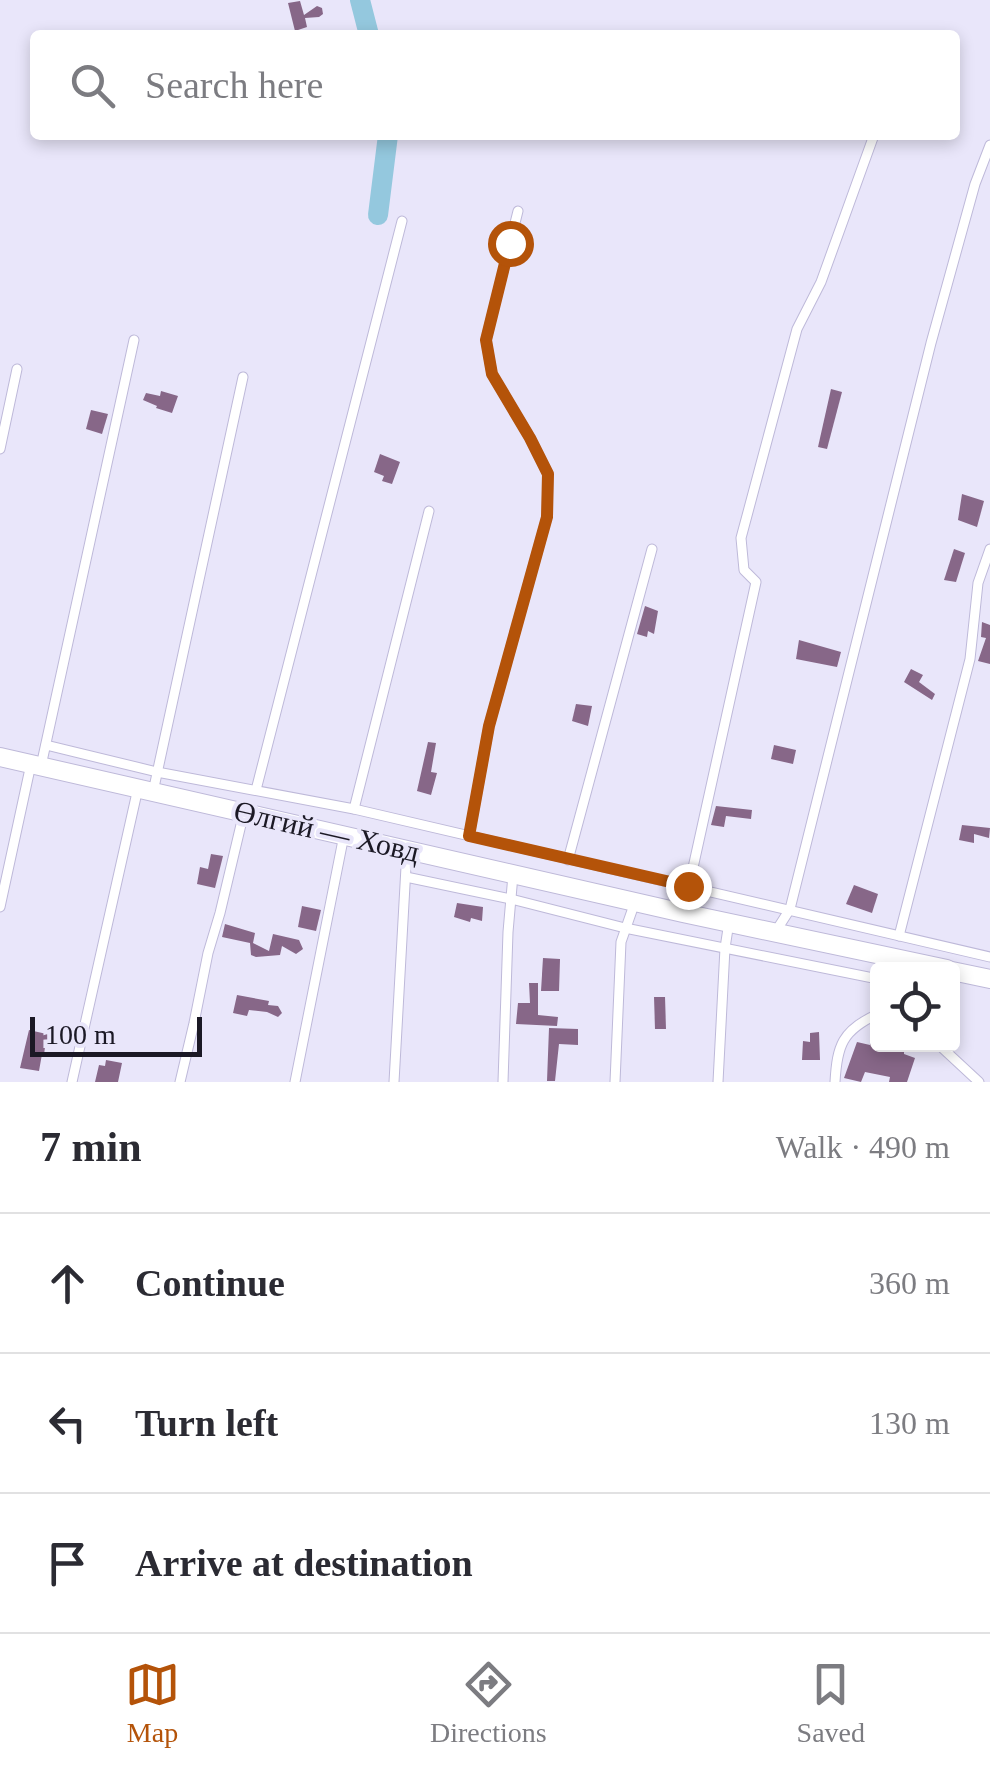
<!DOCTYPE html>
<html lang="en">
<head>
<meta charset="utf-8">
<style>
	body { margin:0; font-family:Georgia,serif; background:#f7f7f7; color:#2b2b33 }
	.controls { position:absolute; right:30px; bottom:30px; display:grid; overflow:hidden; border-radius:10px; box-shadow:0 5px 15px #0003 }
	.controls button { width:90px; height:90px; display:grid; place-items:center; padding:0; border:0; border-bottom:2px solid #e1e1e2; background:#fff; color:#2b2b33; font:50px sans-serif }
	.scale { position:absolute; left:30px; bottom:25px; width:172px; box-sizing:border-box; padding-left:10px; border:5px solid #1b1925; border-top:0; font-size:28px; line-height:35px; white-space:nowrap; color:#1b1925; -webkit-text-stroke:8px #e9e6fa; paint-order:stroke }
	.stop { position:absolute; width:30px; height:30px; margin:-22px; border:8px solid #b45309; border-radius:50%; background:#fff }
	.stop.end { background:#b45309; border-color:#fff; box-shadow:0 2px 10px #0008 }
	.list { margin:0; padding:0; list-style:none }
	h2 { display:flex; justify-content:space-between; align-items:center; height:130px; margin:0; padding:0 40px; font-size:42px }
	h2 small { font-size:32px; font-weight:400; color:#7c7c81 }
	.list li { display:grid; grid-template-columns:65px 1fr auto; gap:30px; align-items:center; box-sizing:border-box; height:140px; padding:0 40px; border-top:2px solid #e1e1e2 }
	.list b { display:block; font-size:38px; white-space:nowrap }
	.list em { font-size:32px; font-style:normal; color:#7c7c81 }
	.icon { flex:none; width:55px; height:55px; fill:none; stroke:currentColor; stroke-width:2; stroke-linecap:round; stroke-linejoin:round }
	.map { position:relative; flex:none; width:990px; height:1082px; overflow:hidden }
	.search { position:absolute; background:#fff; box-shadow:0 5px 15px #0003; left:30px; right:30px; top:30px; height:110px; display:flex; align-items:center; gap:25px; box-sizing:border-box; padding:0 35px; border-radius:10px; color:#7c7c81; font-size:38px }
	.sheet { height:550px; background:#fff }
	nav { display:flex; justify-content:space-around; align-items:center; box-sizing:border-box; height:140px; border-top:2px solid #e1e1e2; background:#fff; font-size:28px; color:#7c7c81 }
	nav a { display:grid; justify-items:center; gap:5px }
	nav .on { color:#b45309 }
	.map>svg:first-child { display:block }
	.lines { fill:none; stroke-linecap:round; stroke-linejoin:round }
	.river { stroke:#94c8de; stroke-width:20 }
	.building { fill:#876788 }
	.street-casing { stroke:#beb9d9; stroke-width:11 }
	.highway-casing { stroke:#beb9d9; stroke-width:20 }
	.street { stroke:#fff; stroke-width:9 }
	.highway { stroke:#fff; stroke-width:18 }
	.route { stroke:#b45309; stroke-width:12 }
	.labels { text-anchor:middle; dominant-baseline:central; stroke-width:8; stroke-linejoin:round; paint-order:stroke }
	.street-label { font-size:30px; fill:#1b1925; stroke:#e9e6fa }
</style>
</head>
<body>
<div class="map">
<svg width="990" height="1082" viewBox="0 0 990 1082">
	<rect width="100%" height="100%" fill="#e9e6fa"/>
	<g class="lines">
		<g class="river">
			<polyline points="360,0 369,35"/>
			<polyline points="378,215 388,135"/>
		</g>
	</g>
	<g class="building">
		<polygon points="300,1 304,15 317,6 322,8 323,14 319,17 305,18 307,27 295,31 288,3"/>
		<polygon points="831,389 842,392 827,449 818,447"/>
		<polygon points="161,391 178,396 172,413 156,408 157,406 143,400 146,393 160,396"/>
		<polygon points="91,410 108,414 102,434 86,429"/>
		<polygon points="380,454 400,462 392,484 382,481 384,476 374,472"/>
		<polygon points="962,494 984,501 977,527 958,520"/>
		<polygon points="954,549 965,553 956,582 944,580"/>
		<polygon points="645,606 658,611 654,634 648,631 647,637 637,634"/>
		<polygon points="982,622 990,625 990,664 978,661 986,638 981,637"/>
		<polygon points="799,640 841,652 837,667 796,659"/>
		<polygon points="911,669 923,675 919,682 935,694 932,700 904,682"/>
		<polygon points="576,704 592,706 588,726 572,721"/>
		<polygon points="428,742 436,743 431,772 437,773 431,795 417,791"/>
		<polygon points="774,745 796,750 793,764 771,759"/>
		<polygon points="716,806 752,810 751,819 726,816 724,827 711,825"/>
		<polygon points="962,825 990,828 989,838 974,834 974,843 959,840"/>
		<polygon points="211,854 223,856 215,888 197,884 200,867 208,869"/>
		<polygon points="854,885 878,894 872,913 846,904"/>
		<polygon points="457,903 483,907 482,921 471,918 470,922 454,917"/>
		<polygon points="302,906 321,910 316,931 298,927"/>
		<polygon points="225,924 255,933 253,943 269,951 273,934 299,940 303,949 296,954 282,946 280,955 256,957 251,955 250,943 222,937"/>
		<polygon points="543,958 560,959 559,991 541,991"/>
		<polygon points="529,983 538,983 538,1015 558,1017 557,1026 516,1024 518,1003 530,1003"/>
		<polygon points="237,995 269,1001 268,1005 278,1006 282,1013 278,1017 267,1012 249,1010 247,1016 233,1013"/>
		<polygon points="654,997 665,997 666,1029 655,1029"/>
		<polygon points="549,1028 578,1029 578,1045 559,1044 555,1081 547,1081"/>
		<polygon points="878,1028 878,1044 904,1050 904,1054 915,1058 907,1082 889,1082 890,1077 865,1072 861,1082 844,1078 857,1042 870,1045"/>
		<polygon points="29,1030 51,1035 48,1047 45,1047 44,1055 42,1054 39,1071 20,1068"/>
		<polygon points="819,1032 820,1060 802,1060 803,1041 810,1042 810,1033"/>
		<polygon points="106,1060 122,1063 118,1082 95,1082 99,1065 105,1066"/>
	</g>
	<g class="lines">
		<g class="street-casing">
			<g id="street">
				<polyline points="0,449 17,369"/>
				<polyline points="46,745 157,772 354,809 990,957"/>
				<polyline points="41,766 134,340"/>
				<polyline points="256,790 402,221"/>
				<polyline points="153,792 243,377"/>
				<polyline points="354,809 429,511"/>
				<polyline points="469,836 489,726 547,517 548,474 530,438 492,374 486,340 518,211"/>
				<polyline points="568,860 652,549"/>
				<polyline points="406,877 511,899 625,928 878,979"/>
				<polyline points="0,907 31,764"/>
				<polyline points="683,913 756,582 744,570 741,538 797,329 821,282 874,135"/>
				<polyline points="776,931 790,909 931,343 975,184 990,145"/>
				<polyline points="899,936 970,659 978,583 990,549"/>
				<polyline points="938,1044 979,1082"/>
				<polyline points="72,1082 138,788"/>
				<polyline points="180,1082 194,1023 208,953 220,913 244,812"/>
				<polyline points="295,1082 344,835"/>
				<polyline points="394,1082 407,849"/>
				<polyline points="503,1082 508,932 513,875"/>
				<polyline points="615,1082 621,942 635,902"/>
				<polyline points="718,1082 725,948 729,922"/>
				<path d="M835 1082C837 1046 842 1030 878 1014"/>
			</g>
		</g>
		<g class="highway-casing">
			<g id="highway">
				<polyline points="0,757 683,913 947,969"/>
				<polyline points="952,971 990,979"/>
			</g>
		</g>
		<use href="#street" class="street"/>
		<use href="#highway" class="highway"/>
	</g>
	<g class="lines">
		<polyline class="route" points="510,243 486,340 492,374 530,438 548,474 547,517 489,726 469,836 688,886"/>
	</g>
	<g class="labels">
		<g class="street-label">
			<text transform="translate(327 831) rotate(13)">Өлгий — Ховд</text>
		</g>
	</g>
</svg>
<div class="controls">
<button><svg class="icon" aria-label="locate" viewBox="0 0 24 24"><circle cx="12" cy="12" r="6"/><path d="M12 2v4M12 18v4M2 12h4M18 12h4"/></svg></button>
</div>
<div class="scale">100 m</div>
<div class="stop" style="left:510px;top:243px"></div>
<div class="stop end" style="left:688px;top:886px"></div>
<div class="search"><svg class="icon" aria-label="search" viewBox="0 0 24 24"><circle cx="10" cy="10" r="6"/><path d="M15 15l6 6"/></svg>Search here</div>
</div>
<section class="sheet">
<h2>7 min<small>Walk · 490 m</small></h2>
<ul class="list">
<li><svg class="icon" aria-label="ahead" viewBox="0 0 24 24"><path d="M12 20V5M6 11l6-6 6 6"/></svg><div><b>Continue</b></div><em>360 m</em></li>
<li><svg class="icon" aria-label="left" viewBox="0 0 24 24"><path d="M17 20v-9H6M10 6l-5 5 5 5"/></svg><div><b>Turn left</b></div><em>130 m</em></li>
<li><svg class="icon" aria-label="arrive" viewBox="0 0 24 24"><path d="M6 21V4h12l-3 4 3 4H6"/></svg><div><b>Arrive at destination</b></div></li>
</ul>
</section>
<nav>
<a class="on"><svg class="icon" aria-label="map" viewBox="0 0 24 24"><path d="M3 6l6-2 6 2 6-2v14l-6 2-6-2-6 2zM9 4v14M15 6v14"/></svg>Map</a>
<a><svg class="icon" aria-label="directions" viewBox="0 0 24 24"><path d="M12 3l9 9-9 9-9-9zM9 14v-3h6M13 9l2 2-2 2"/></svg>Directions</a>
<a><svg class="icon" aria-label="saved" viewBox="0 0 24 24"><path d="M7 4h10v16l-5-4-5 4z"/></svg>Saved</a>
</nav>
</body>
</html>
